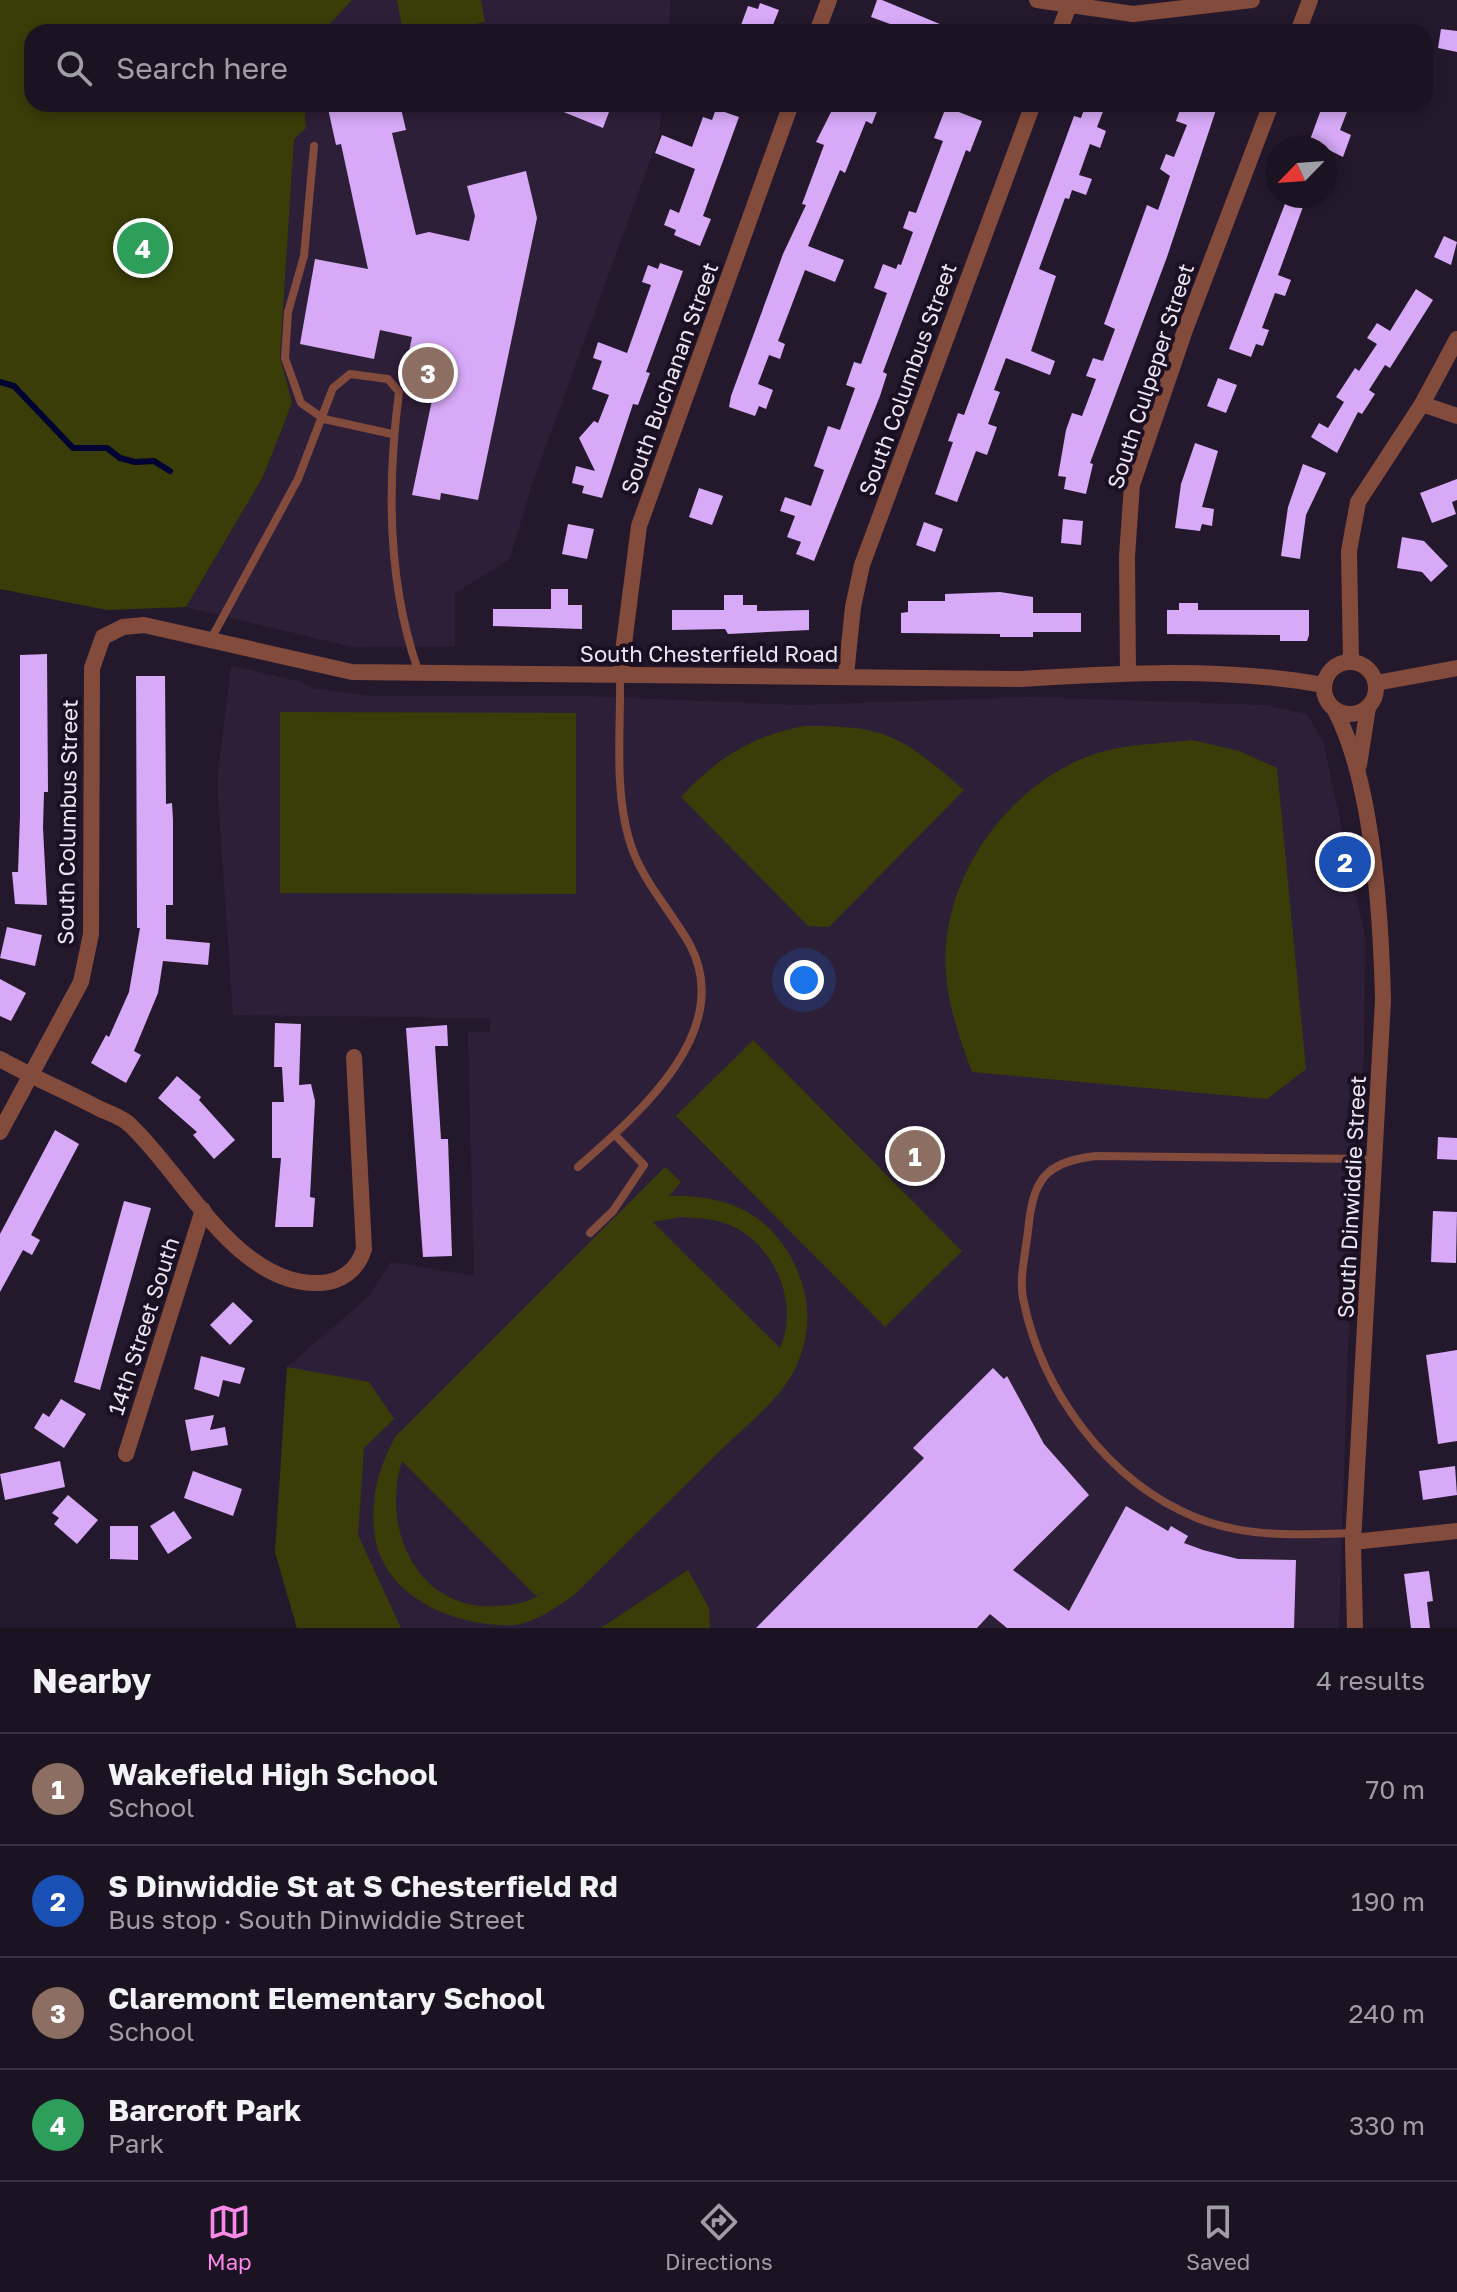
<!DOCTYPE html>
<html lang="en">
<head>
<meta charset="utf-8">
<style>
	body { margin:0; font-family:"Golos Text",sans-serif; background:#241c2a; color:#f1f3f6 }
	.compass { position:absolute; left:1265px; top:136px; width:72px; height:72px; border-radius:50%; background:#1b1321; box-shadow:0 4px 12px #0003; rotate:245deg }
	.you { position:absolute; left:804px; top:980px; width:28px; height:28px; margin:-20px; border:6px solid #fff; border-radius:50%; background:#1a73e8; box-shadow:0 0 0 12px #1a73e833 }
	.badge { display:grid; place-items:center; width:52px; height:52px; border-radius:50%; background:#f988e9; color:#fff; font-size:26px; font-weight:700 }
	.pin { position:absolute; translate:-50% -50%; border:4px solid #fff; box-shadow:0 2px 8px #0006 }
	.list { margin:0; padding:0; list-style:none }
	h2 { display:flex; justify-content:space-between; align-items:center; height:104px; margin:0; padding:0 32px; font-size:34px }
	h2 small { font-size:26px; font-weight:400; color:#a09ea5 }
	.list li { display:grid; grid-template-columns:52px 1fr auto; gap:24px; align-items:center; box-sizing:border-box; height:112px; padding:0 32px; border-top:2px solid #39323f }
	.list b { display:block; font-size:30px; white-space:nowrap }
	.list p { margin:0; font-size:26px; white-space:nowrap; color:#a09ea5 }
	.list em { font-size:26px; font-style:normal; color:#a09ea5 }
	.icon { flex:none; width:44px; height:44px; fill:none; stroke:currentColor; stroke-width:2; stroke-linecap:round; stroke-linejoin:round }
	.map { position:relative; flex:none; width:1457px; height:1628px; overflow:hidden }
	.search { position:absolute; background:#1b1321; box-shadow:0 4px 12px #0003; left:24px; right:24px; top:24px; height:88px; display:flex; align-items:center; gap:20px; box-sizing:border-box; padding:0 28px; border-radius:24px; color:#a09ea5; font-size:30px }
	.sheet { height:552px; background:#1b1321 }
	nav { display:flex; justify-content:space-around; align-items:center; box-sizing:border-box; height:112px; border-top:2px solid #39323f; background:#1b1321; font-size:22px; color:#a09ea5 }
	nav a { display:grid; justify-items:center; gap:4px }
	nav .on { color:#f988e9 }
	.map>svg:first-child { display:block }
	.built { fill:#2e1f38 }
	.green { fill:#3a3d08; fill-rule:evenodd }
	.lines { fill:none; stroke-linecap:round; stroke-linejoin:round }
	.stream { stroke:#000232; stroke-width:6 }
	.building { fill:#d7a9f7 }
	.service { stroke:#834b3c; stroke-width:8 }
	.minor { stroke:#834b3c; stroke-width:16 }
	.labels { text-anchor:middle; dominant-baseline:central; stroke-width:8; stroke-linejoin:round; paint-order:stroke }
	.street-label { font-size:22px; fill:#ece5f2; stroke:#1b1022 }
</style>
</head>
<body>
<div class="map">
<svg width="1457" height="1628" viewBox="0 0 1457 1628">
	<rect width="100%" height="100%" fill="#24192c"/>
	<g class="built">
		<polygon points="351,0 671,0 668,32 321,32"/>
		<polygon points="304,104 662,104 659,136 531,487 510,559 455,593 455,646 352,647 186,607 263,477 292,403 280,357 294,139 306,127"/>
		<polygon points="231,666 298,681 312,688 372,696 585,696 800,705 1030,697 1264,705 1307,714 1323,741 1365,937 1364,1051 1348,1346 1339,1628 297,1628 275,1552 287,1367 368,1297 391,1262 474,1276 468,1032 490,1032 490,1018 233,1015 217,782"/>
	</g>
	<g class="green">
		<polygon points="0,0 352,0 322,32 32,32 32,104 304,104 306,128 294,139 280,357 292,403 263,477 186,607 107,610 0,589"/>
		<polygon points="397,0 481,0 485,22 437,32 403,32"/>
		<polygon points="280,712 576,713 576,894 280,893"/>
		<path d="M804 726C888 725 902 737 964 790L829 927 808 926 681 797C717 758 752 736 804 726Z"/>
		<path d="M1192 740 1239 751 1277 768 1306 1069 1267 1099 972 1072C961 1043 951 1014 947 984 934 888 1002 789 1089 756 1120 744 1159 744 1192 740Z"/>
		<polygon points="753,1040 962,1251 885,1327 676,1116"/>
		<path d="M665 1167 681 1182 669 1196C719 1195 760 1207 788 1252 810 1290 814 1327 796 1367 782 1397 750 1422 727 1444 676 1494 626 1544 575 1594 557 1607 538 1621 516 1625 456 1628 380 1597 374 1530 371 1495 379 1466 396 1436ZM681 1217C700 1218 719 1219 736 1228 777 1250 799 1305 780 1348L653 1222ZM402 1461 536 1596 545 1591C531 1602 516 1605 499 1606 419 1613 380 1530 402 1461Z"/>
		<polygon points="287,1367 369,1382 394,1419 364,1448 358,1535 401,1628 297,1628 275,1552"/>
		<polygon points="688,1570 709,1608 710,1628 601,1628"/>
	</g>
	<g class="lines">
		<polyline class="stream" points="0,382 14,386 73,448 107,448 120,458 135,462 154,461 170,471"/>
	</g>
	<g class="building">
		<polygon points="877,0 882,0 959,32 912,32 871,17"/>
		<polygon points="760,3 779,10 770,32 741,25 748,6 758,9"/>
		<polygon points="1441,29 1457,31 1457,52 1438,48"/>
		<polygon points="327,104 400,104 406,130 392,133 416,235 429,232 469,241 475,216 467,186 526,171 537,218 478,500 441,493 440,500 412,495 439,367 407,361 412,337 380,330 374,359 300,344 315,259 368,269 341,144 336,145"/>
		<polygon points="544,104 612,104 603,128"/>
		<polygon points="835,104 880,104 872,124 866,121 845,173 840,170 808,246 844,260 835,282 805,270 778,341 785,344 780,359 769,355 758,384 773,390 766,409 759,406 755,416 729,407 731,396 783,254 806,205 802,204 824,145 816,142"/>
		<polygon points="1086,104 1106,104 1097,127 1106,131 1100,148 1090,144 1079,175 1092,179 1086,195 1072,190 1069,199 1065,198 1039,269 1056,276 1031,351 1055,361 1050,375 1006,358 994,390 1000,392 988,424 997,427 987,455 976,451 957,502 935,494 953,442 948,441 958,413 964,415 977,380 1074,116 1081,118"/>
		<polygon points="1182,104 1218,104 1167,257 1090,463 1093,464 1086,494 1064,489 1066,477 1058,476 1066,430 1072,413 1082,416 1096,379 1086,376 1093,358 1103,361 1115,329 1104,324 1147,205 1158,210 1170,176 1160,169 1166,154 1174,157 1187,125 1176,121"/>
		<polygon points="1323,104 1350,104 1340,130 1351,135 1343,157 1325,148 1307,148"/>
		<polygon points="946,107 982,121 970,152 966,150 939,222 883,372 887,374 880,396 814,561 796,554 801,542 787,537 795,516 780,511 785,497 811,506 824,470 814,466 828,426 840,430 855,388 846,385 854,362 861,364 887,293 874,288 883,264 896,269 898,264 901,265 913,232 903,228 909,211 916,213 943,141 934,138"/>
		<polygon points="716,109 739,117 703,216 711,219 700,246 674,235 676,230 664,225 670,209 679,213 695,169 655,153 662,135 692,147 703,117 712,120"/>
		<polygon points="1288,196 1307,196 1278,275 1291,280 1285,296 1275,293 1262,328 1269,330 1263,346 1256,344 1251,357 1229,349"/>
		<polygon points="1444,236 1457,242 1451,265 1434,257"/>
		<polygon points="660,263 683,271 646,372 650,373 638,405 633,404 602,498 582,493 584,486 572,483 576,466 595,471 579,438 594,421 598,423 609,395 592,389 602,361 593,358 598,342 627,353 651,285 642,282 648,265 658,269"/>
		<polygon points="1416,289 1433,300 1390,368 1385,365 1369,390 1375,394 1362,414 1358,412 1337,453 1311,437 1319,423 1328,428 1344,402 1336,397 1355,368 1359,371 1377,344 1367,338 1377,323 1390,331"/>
		<polygon points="1218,378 1237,385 1226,413 1207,406"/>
		<polygon points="1195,443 1218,451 1202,507 1214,509 1212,526 1202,524 1200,531 1175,528 1181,484"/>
		<polygon points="1303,464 1326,473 1306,515 1300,559 1281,556 1288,507"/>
		<polygon points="1457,479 1457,500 1452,502 1456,514 1432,523 1420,493"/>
		<polygon points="699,488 723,496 712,525 689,517"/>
		<polygon points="1063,519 1083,521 1081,545 1061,543"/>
		<polygon points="924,522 943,529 935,552 916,545"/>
		<polygon points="568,524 594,529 587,559 562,554"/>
		<polygon points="1402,537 1424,541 1448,566 1431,582 1422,572 1397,568"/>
		<polygon points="551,589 568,589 568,605 582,605 582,629 493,626 493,609 551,609"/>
		<polygon points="1000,592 1033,597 1033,613 1081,613 1081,632 1033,632 1033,637 1000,637 1000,634 901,633 901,613 908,612 908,601 945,601 945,594"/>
		<polygon points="724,595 743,595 743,605 757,605 757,611 809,610 809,630 728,634 725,629 672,630 672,610 724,610"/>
		<polygon points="1179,603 1198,603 1198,610 1309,610 1309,635 1307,641 1280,641 1280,635 1167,634 1167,610 1179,610"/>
		<polygon points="47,654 48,792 44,792 43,828 47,905 15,904 12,872 18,872 20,816 20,655"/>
		<polygon points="136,676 165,676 166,804 172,803 173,820 173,905 166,905 166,939 210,943 208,965 163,961 158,993 134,1051 141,1055 126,1083 91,1063 106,1035 109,1037 129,992 140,928 137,928"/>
		<polygon points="7,927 42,935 35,966 0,958"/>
		<polygon points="0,979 26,993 11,1021 0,1016"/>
		<polygon points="275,1023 301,1024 299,1085 311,1084 315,1101 310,1197 315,1198 313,1227 275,1227 281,1158 272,1158 272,1102 284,1102 282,1067 274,1067"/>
		<polygon points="447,1025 448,1046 435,1046 441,1139 448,1139 452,1256 423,1257 406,1028"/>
		<polygon points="177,1076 201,1097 199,1100 235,1140 214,1159 193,1135 197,1132 158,1098"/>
		<polygon points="55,1130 79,1144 31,1235 40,1240 32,1255 23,1250 0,1292 0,1234"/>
		<polygon points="1438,1137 1457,1138 1457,1160 1437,1159"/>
		<polygon points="124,1201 151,1208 100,1390 74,1382"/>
		<polygon points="1433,1211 1457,1212 1456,1263 1431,1262"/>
		<polygon points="233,1302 253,1321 230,1345 210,1325"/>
		<polygon points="1457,1350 1457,1441 1438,1444 1426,1355"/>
		<polygon points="201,1356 245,1368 240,1384 223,1380 219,1397 194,1389"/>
		<polygon points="993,1368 1004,1379 1007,1376 1044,1444 1089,1495 1013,1570 1069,1611 1126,1506 1168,1531 1171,1526 1188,1536 1184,1543 1203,1550 1238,1559 1296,1560 1294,1628 1007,1628 990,1614 977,1628 756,1628 924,1458 913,1448"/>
		<polygon points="61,1399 86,1414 64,1448 34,1428 43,1413 49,1417"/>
		<polygon points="214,1415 210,1430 225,1427 228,1445 191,1451 185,1420"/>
		<polygon points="60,1461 65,1487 5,1500 0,1474"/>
		<polygon points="1455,1466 1457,1495 1423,1500 1419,1471"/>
		<polygon points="193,1471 242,1489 233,1516 184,1498"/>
		<polygon points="68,1495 98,1520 77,1544 54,1524 59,1518 52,1513"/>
		<polygon points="174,1511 192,1538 168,1554 150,1526"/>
		<polygon points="110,1526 138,1526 138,1560 110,1559"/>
		<polygon points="1429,1571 1433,1601 1427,1602 1430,1628 1411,1628 1404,1574"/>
	</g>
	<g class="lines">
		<g class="service">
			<polyline points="314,146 304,256 288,312 285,358 301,403 324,419 392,434"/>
			<path d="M211 639 298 479 333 388 350 374 388 379 399 392C387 484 387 584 419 673"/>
			<path d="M578 1167C636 1116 736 1032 690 945 670 909 640 879 629 839 614 788 621 728 620 675"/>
			<polyline points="590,1233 613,1211 644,1165 615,1135"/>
			<path d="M1353 1533C1301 1535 1247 1538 1197 1518 1108 1482 1041 1391 1023 1298 1019 1278 1026 1251 1028 1231 1033 1180 1044 1162 1096 1156L1374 1159"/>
		</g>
		<g class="minor">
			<polyline points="1037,0 1133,14 1252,0"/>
			<polyline points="817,32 829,0"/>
			<polyline points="1059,32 1071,0"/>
			<polyline points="1298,32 1310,0"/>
			<polyline points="1422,404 1457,416"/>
			<polyline points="1351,661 1349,551 1358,502 1422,404 1457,339"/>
			<circle cx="1350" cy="688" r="26"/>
			<polyline points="1128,673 1127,556 1132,485 1185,330 1271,104"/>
			<polyline points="620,675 639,526 791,104"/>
			<polyline points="846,675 853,607 862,565 1033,104"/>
			<polyline points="1376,683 1457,668"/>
			<path d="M1335 710C1373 783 1381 917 1383 1000L1353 1542 1355 1628"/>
			<polyline points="1359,765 1368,707"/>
			<path d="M0 1059C32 1077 66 1091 98 1108 108 1113 122 1117 130 1125 183 1174 237 1287 320 1283 342 1282 358 1269 364 1249L354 1057"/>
			<path d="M0 1132 81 982 91 934 92 668 103 637 123 627 144 625 352 672 1021 679C1121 673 1225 667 1323 685"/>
			<polyline points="126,1454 203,1210"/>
			<polyline points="1353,1542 1457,1531"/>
		</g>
	</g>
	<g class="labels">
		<g class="street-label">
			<text transform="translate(1150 376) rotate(-72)">South Culpeper Street</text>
			<text transform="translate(669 378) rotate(-70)">South Buchanan Street</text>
			<text transform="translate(907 379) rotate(-70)">South Columbus Street</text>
			<text x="709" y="653">South Chesterfield Road</text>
			<text transform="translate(67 822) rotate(-89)">South Columbus Street</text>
			<text transform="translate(1351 1197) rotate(-87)">South Dinwiddie Street</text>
			<text transform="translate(143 1326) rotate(-72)">14th Street South</text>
		</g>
	</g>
</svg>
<svg class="compass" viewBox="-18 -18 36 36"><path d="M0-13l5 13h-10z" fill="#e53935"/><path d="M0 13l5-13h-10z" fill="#a09ea5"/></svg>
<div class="you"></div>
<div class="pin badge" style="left:915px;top:1156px;background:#8d6e63">1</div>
<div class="pin badge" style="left:1345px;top:862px;background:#1a4fb4">2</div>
<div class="pin badge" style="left:428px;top:373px;background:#8d6e63">3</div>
<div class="pin badge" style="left:143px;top:248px;background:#2e9e5b">4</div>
<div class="search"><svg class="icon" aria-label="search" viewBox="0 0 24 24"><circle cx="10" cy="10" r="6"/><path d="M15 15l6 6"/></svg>Search here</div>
</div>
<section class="sheet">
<h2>Nearby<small>4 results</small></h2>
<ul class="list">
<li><span class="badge" style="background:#8d6e63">1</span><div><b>Wakefield High School</b><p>School</p></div><em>70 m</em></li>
<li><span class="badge" style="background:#1a4fb4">2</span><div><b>S Dinwiddie St at S Chesterfield Rd</b><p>Bus stop · South Dinwiddie Street</p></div><em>190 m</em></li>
<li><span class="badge" style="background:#8d6e63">3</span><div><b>Claremont Elementary School</b><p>School</p></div><em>240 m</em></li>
<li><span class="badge" style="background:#2e9e5b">4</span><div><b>Barcroft Park</b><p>Park</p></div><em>330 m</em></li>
</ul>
</section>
<nav>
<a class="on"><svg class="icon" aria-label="map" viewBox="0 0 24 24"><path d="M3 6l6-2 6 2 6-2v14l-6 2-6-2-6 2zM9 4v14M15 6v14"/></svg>Map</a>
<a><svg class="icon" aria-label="directions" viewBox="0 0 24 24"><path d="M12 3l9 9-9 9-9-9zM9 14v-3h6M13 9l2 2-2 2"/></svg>Directions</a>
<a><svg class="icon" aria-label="saved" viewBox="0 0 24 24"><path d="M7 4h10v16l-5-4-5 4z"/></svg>Saved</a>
</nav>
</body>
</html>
